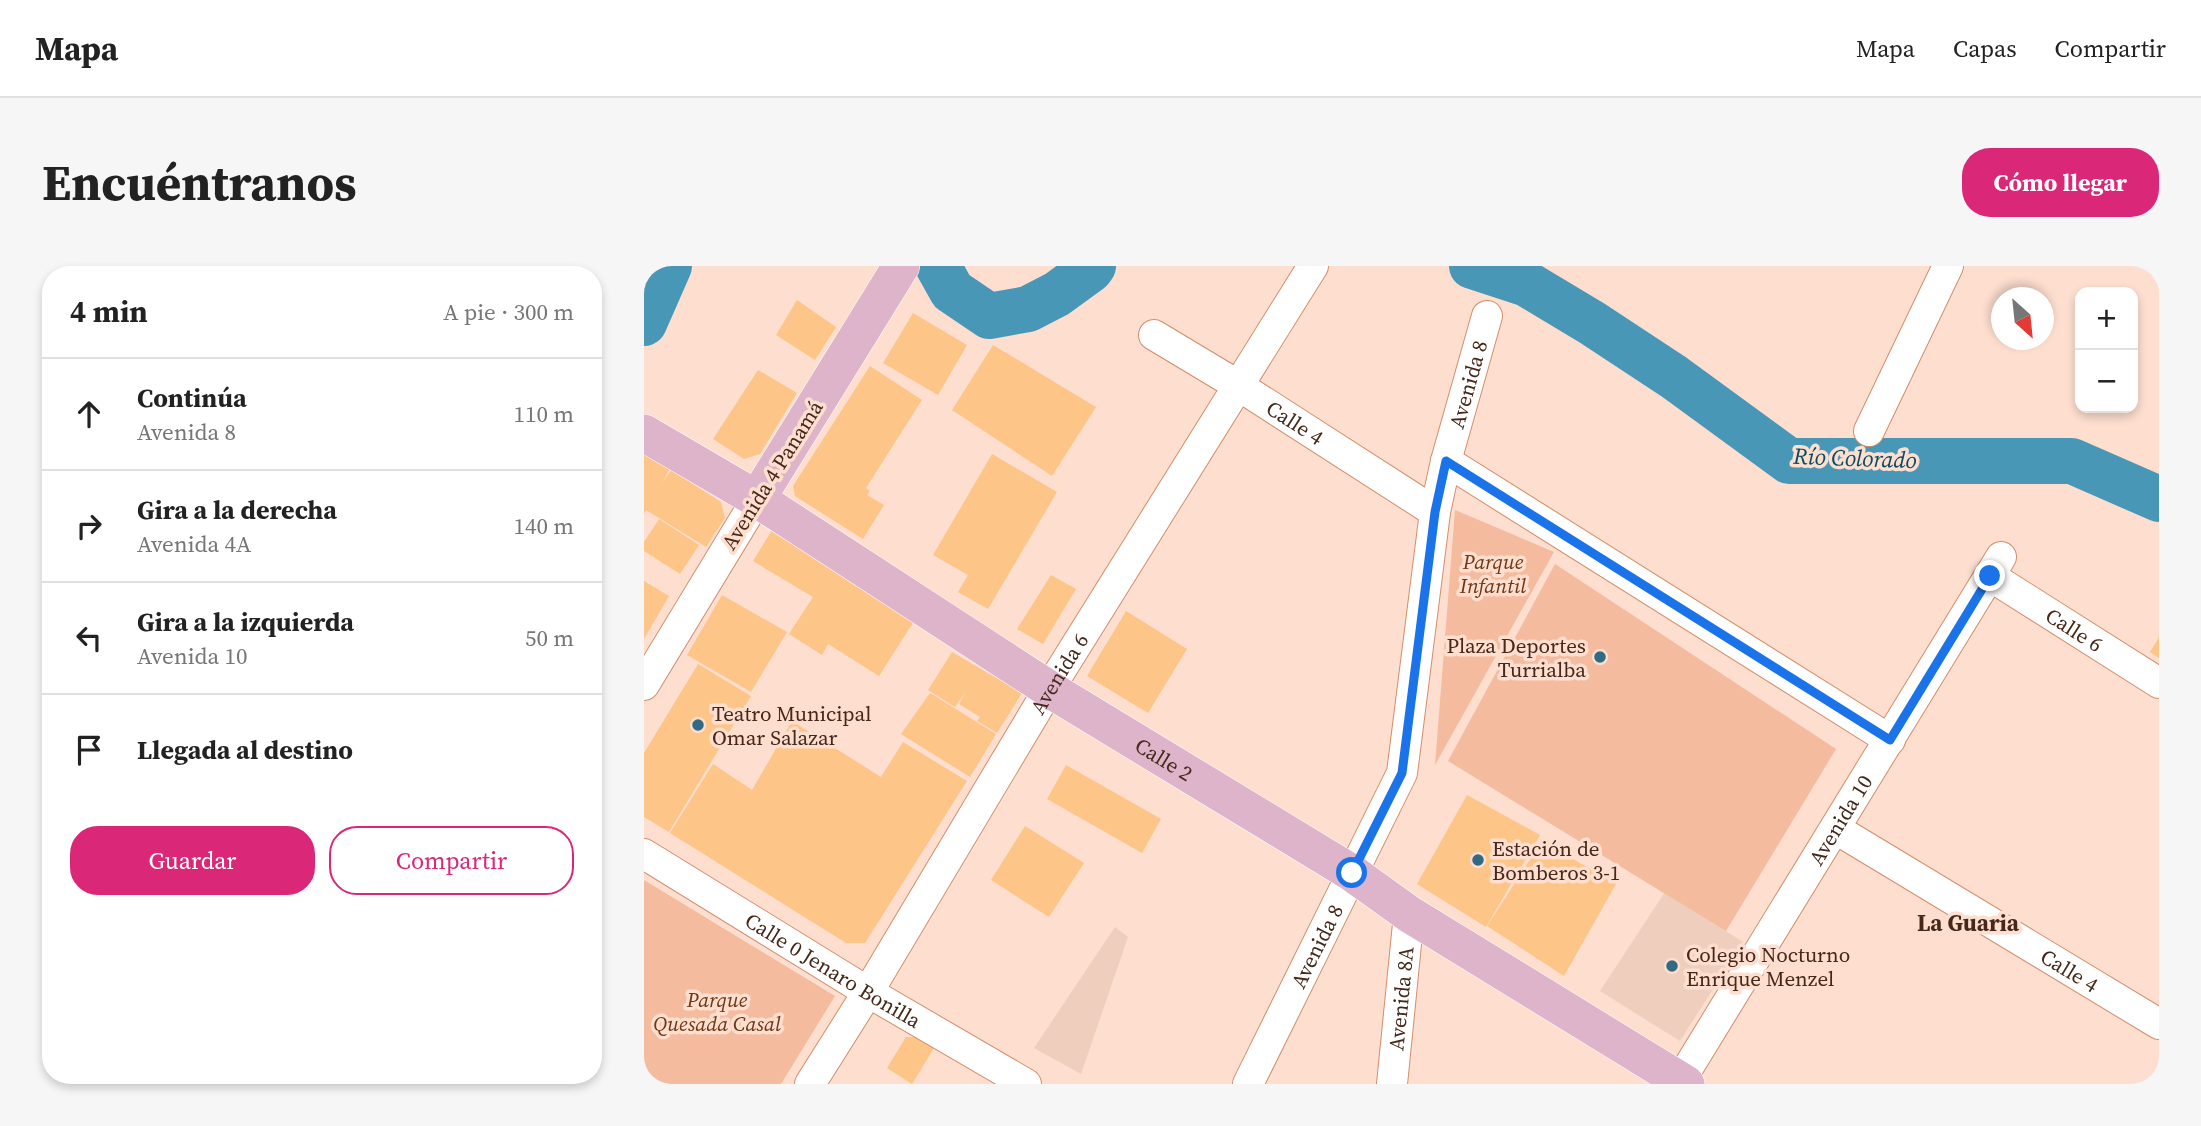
<!DOCTYPE html>
<html lang="es">
<head>
<meta charset="utf-8">
<style>
	body { margin:0; font-family:"Source Serif 4",serif; background:#f6f6f6; color:#222 }
	.controls { position:absolute; right:21px; top:21px; display:grid; overflow:hidden; border-radius:14px; box-shadow:0 4px 10px #0003 }
	.controls button { width:63px; height:63px; display:grid; place-items:center; padding:0; border:0; border-bottom:2px solid #e0e0e0; background:#fff; color:#222; font:35px sans-serif }
	.compass { position:absolute; left:1347px; top:21px; width:63px; height:63px; border-radius:50%; background:#fff; box-shadow:0 4px 10px #0003; rotate:153deg }
	.stop { position:absolute; width:21px; height:21px; margin:-16px; border:5px solid #1a73e8; border-radius:50%; background:#fff }
	.stop.end { background:#1a73e8; border-color:#fff; box-shadow:0 2px 7px #0008 }
	.list { margin:0; padding:0; list-style:none }
	h2 { display:flex; justify-content:space-between; align-items:center; height:91px; margin:0; padding:0 28px; font-size:30px }
	h2 small { font-size:23px; font-weight:400; color:#767676 }
	.list li { display:grid; grid-template-columns:46px 1fr auto; gap:21px; align-items:center; box-sizing:border-box; height:112px; padding:0 28px; border-top:2px solid #e0e0e0 }
	.list b { display:block; font-size:26px; white-space:nowrap }
	.list p { margin:0; font-size:23px; white-space:nowrap; color:#767676 }
	.list em { font-size:23px; font-style:normal; color:#767676 }
	.actions { display:flex; gap:14px; padding:21px 28px }
	.actions a { flex:1; padding:16px 0; border:2px solid #db2777; border-radius:28px; text-align:center; font-size:24px; color:#db2777 }
	.actions .main { background:#db2777; color:#fff }
	.icon { flex:none; width:38px; height:38px; fill:none; stroke:currentColor; stroke-width:2; stroke-linecap:round; stroke-linejoin:round }
	.map { position:relative; flex:none; width:1515px; height:818px; overflow:hidden; border-radius:28px }
	header { display:flex; align-items:center; gap:42px; box-sizing:border-box; height:98px; padding:0 35px; background:#fff; border-bottom:2px solid #e0e0e0 }
	header strong { font-size:33px }
	nav { display:flex; gap:38px; margin-inline-start:auto; font-size:24px }
	.intro { display:flex; align-items:center; justify-content:space-between; box-sizing:border-box; height:168px; padding:0 42px }
	h1 { margin:0; font-size:49px }
	.button { padding:18px 32px; border-radius:28px; background:#db2777; color:#fff; font-size:24px; font-weight:700 }
	main { display:flex; gap:42px; padding:0 42px }
	aside { flex:1; background:#fff; border-radius:28px; box-shadow:0 4px 10px #0003 }
	.map>svg:first-child { display:block }
	.built { fill:#f0cebd }
	.green { fill:#f4bb9f }
	.lines { fill:none; stroke-linecap:round; stroke-linejoin:round }
	.river { stroke:#4997b7; stroke-width:46 }
	.building { fill:#fec589 }
	.minor-casing { stroke:#d48d69; stroke-width:32 }
	.major-casing { stroke:#fff; stroke-width:38 }
	.minor { stroke:#fff; stroke-width:30 }
	.major { stroke:#ddb4c9; stroke-width:37 }
	.route { stroke:#1a73e8; stroke-width:9 }
	.poi-dot { fill:#306b83; stroke:#fddecf; stroke-width:2.5 }
	.labels { text-anchor:middle; dominant-baseline:central; stroke-width:7; stroke-linejoin:round; paint-order:stroke }
	.street-label { font-size:21px; fill:#452819; stroke:#fddecf }
	.park-label { font-size:21px; font-style:italic; fill:#703511; stroke:#fddecf }
	.poi-label { font-size:21px; fill:#452819; stroke:#fddecf; text-anchor:start }
	.water-label { font-size:23px; font-style:italic; fill:#074b62; stroke:#fddecf }
	.neighbourhood-label { font-size:23px; font-weight:bold; fill:#452819; stroke:#fddecf }
</style>
</head>
<body>
<header>
<strong>Mapa</strong>
<nav><a>Mapa</a><a>Capas</a><a>Compartir</a></nav>
</header>
<div class="intro"><h1>Encuéntranos</h1><a class="button">Cómo llegar</a></div>
<main>
<aside>
<h2>4 min<small>A pie · 300 m</small></h2>
<ul class="list">
<li><svg class="icon" aria-label="ahead" viewBox="0 0 24 24"><path d="M12 20V5M6 11l6-6 6 6"/></svg><div><b>Continúa</b><p>Avenida 8</p></div><em>110 m</em></li>
<li><svg class="icon" aria-label="right" viewBox="0 0 24 24"><path d="M7 20v-9h11M14 6l5 5-5 5"/></svg><div><b>Gira a la derecha</b><p>Avenida 4A</p></div><em>140 m</em></li>
<li><svg class="icon" aria-label="left" viewBox="0 0 24 24"><path d="M17 20v-9H6M10 6l-5 5 5 5"/></svg><div><b>Gira a la izquierda</b><p>Avenida 10</p></div><em>50 m</em></li>
<li><svg class="icon" aria-label="arrive" viewBox="0 0 24 24"><path d="M6 21V4h12l-3 4 3 4H6"/></svg><div><b>Llegada al destino</b></div></li>
</ul>
<div class="actions"><a class="main">Guardar</a><a>Compartir</a></div>
</aside>
<div class="map">
<svg width="1515" height="818" viewBox="0 0 1515 818">
	<rect width="100%" height="100%" fill="#fddecf"/>
	<g class="built">
		<polygon points="1021,626 1099,676 1036,775 956,725"/>
		<polygon points="471,661 484,671 437,808 390,782"/>
	</g>
	<g class="green">
		<polygon points="811,244 910,286 791,499"/>
		<polygon points="911,298 1192,483 1082,665 804,495"/>
		<polygon points="0,614 191,730 137,818 0,818"/>
	</g>
	<g class="lines">
		<g class="river">
			<polyline points="294,0 308,25 345,50 384,43 413,28 446,4 449,0"/>
			<polyline points="828,0 883,18 948,57 1030,111 1145,195 1428,195 1515,233"/>
			<polyline points="0,57 25,0"/>
		</g>
	</g>
	<g class="building">
		<polygon points="153,34 192,61 171,94 132,69"/>
		<polygon points="269,47 323,79 294,129 239,97"/>
		<polygon points="349,79 452,141 408,210 308,144"/>
		<polygon points="226,100 278,134 222,222 226,225 223,229 240,239 219,273 151,230 149,220"/>
		<polygon points="114,104 153,127 116,188 100,193 69,173"/>
		<polygon points="0,188 26,203 18,217 27,204 77,236 81,252 62,281 2,244 0,248"/>
		<polygon points="348,188 413,226 344,343 314,326 324,309 289,289"/>
		<polygon points="15,253 55,279 36,308 0,285 0,276"/>
		<polygon points="128,264 272,352 235,410 184,378 178,389 145,368 169,331 109,295"/>
		<polygon points="407,309 432,323 399,378 373,363"/>
		<polygon points="0,315 25,330 0,373"/>
		<polygon points="78,329 143,366 107,426 43,389"/>
		<polygon points="482,345 543,383 504,447 443,410"/>
		<polygon points="1515,371 1515,392 1506,386"/>
		<polygon points="308,386 378,427 353,467 333,455 336,451 315,438 322,426 311,441 284,424"/>
		<polygon points="54,398 107,430 25,566 0,551 0,487"/>
		<polygon points="286,427 352,468 326,511 257,468"/>
		<polygon points="148,455 237,511 259,476 323,515 221,677 202,677 26,567 69,498 108,524"/>
		<polygon points="422,499 517,553 498,587 403,533"/>
		<polygon points="823,529 896,569 842,661 773,618"/>
		<polygon points="381,560 440,597 405,651 347,614"/>
		<polygon points="898,575 972,618 920,710 843,660"/>
		<polygon points="262,771 273,771 290,782 268,818 243,802"/>
	</g>
	<g class="lines">
		<g class="minor-casing">
			<g id="minor">
				<path id="s1" d="M510 69 595 120 791 246"/>
				<polyline points="1225,165 1304,0"/>
				<polyline points="802,195 1246,474"/>
				<path id="s2" d="M1346 310 1515 417"/>
				<polyline points="0,419 113,233"/>
				<path id="s3" d="M1192 563 1515 758"/>
				<path id="s4" d="M0 588 224 726 382 818"/>
				<path id="s5" d="M166 818 224 726 405 423 669 0"/>
				<path id="s6" d="M604 818 758 507 791 246 802 195 843 50"/>
				<path id="s7" d="M748 818 765 648"/>
				<path id="s8" d="M1034 818 1357 291"/>
			</g>
		</g>
		<g class="major-casing">
			<g id="major">
				<path id="s9" d="M0 167 113 233 405 423 708 607 765 648 1042 818"/>
				<polyline points="113,233 257,0"/>
			</g>
		</g>
		<use href="#minor" class="minor"/>
		<use href="#major" class="major"/>
	</g>
	<g class="lines">
		<polyline class="route" points="708,607 758,507 791,246 802,195 1246,474 1346,310"/>
	</g>
	<g class="poi-dot">
		<circle cx="956" cy="391" r="7"/>
		<circle cx="54" cy="459" r="7"/>
		<circle cx="834" cy="594" r="7"/>
		<circle cx="1028" cy="700" r="7"/>
	</g>
	<g class="labels">
		<g class="street-label">
			<text stroke="none"><textPath href="#s6" startOffset="742">Avenida 8</textPath></text>
			<text stroke="none"><textPath href="#s1" startOffset="166">Calle 4</textPath></text>
			<text transform="translate(128 209) rotate(-58)">Avenida 4 Panamá</text>
			<text stroke="none"><textPath href="#s2" startOffset="100">Calle 6</textPath></text>
			<text stroke="none"><textPath href="#s5" startOffset="480">Avenida 6</textPath></text>
			<text stroke="none"><textPath href="#s9" startOffset="614">Calle 2</textPath></text>
			<text stroke="none"><textPath href="#s8" startOffset="310">Avenida 10</textPath></text>
			<text stroke="none"><textPath href="#s6" startOffset="154">Avenida 8</textPath></text>
			<text stroke="none"><textPath href="#s4" startOffset="222">Calle 0 Jenaro Bonilla</textPath></text>
			<text stroke="none"><textPath href="#s3" startOffset="273">Calle 4</textPath></text>
			<text stroke="none"><textPath href="#s7" startOffset="86">Avenida 8A</textPath></text>
		</g>
		<g class="park-label">
			<text x="849" y="295">Parque<tspan x="849" dy="24">Infantil</tspan></text>
			<text x="73" y="733">Parque<tspan x="73" dy="24">Quesada Casal</tspan></text>
		</g>
		<g class="poi-label">
			<text x="942" y="379" text-anchor="end">Plaza Deportes<tspan x="942" dy="24">Turrialba</tspan></text>
			<text x="68" y="447">Teatro Municipal<tspan x="68" dy="24">Omar Salazar</tspan></text>
			<text x="848" y="582">Estación de<tspan x="848" dy="24">Bomberos 3-1</tspan></text>
			<text x="1042" y="688">Colegio Nocturno<tspan x="1042" dy="24">Enrique Menzel</tspan></text>
		</g>
		<g class="water-label">
			<text transform="translate(1211 192) rotate(2)">Río Colorado</text>
		</g>
		<g class="neighbourhood-label">
			<text x="1324" y="657">La Guaria</text>
		</g>
	</g>
</svg>
<div class="controls">
<button>+</button>
<button>−</button>
</div>
<svg class="compass" viewBox="-18 -18 36 36"><path d="M0-13l5 13h-10z" fill="#e53935"/><path d="M0 13l5-13h-10z" fill="#767676"/></svg>
<div class="stop" style="left:708px;top:607px"></div>
<div class="stop end" style="left:1346px;top:310px"></div>
</div>
</main>
</body>
</html>
